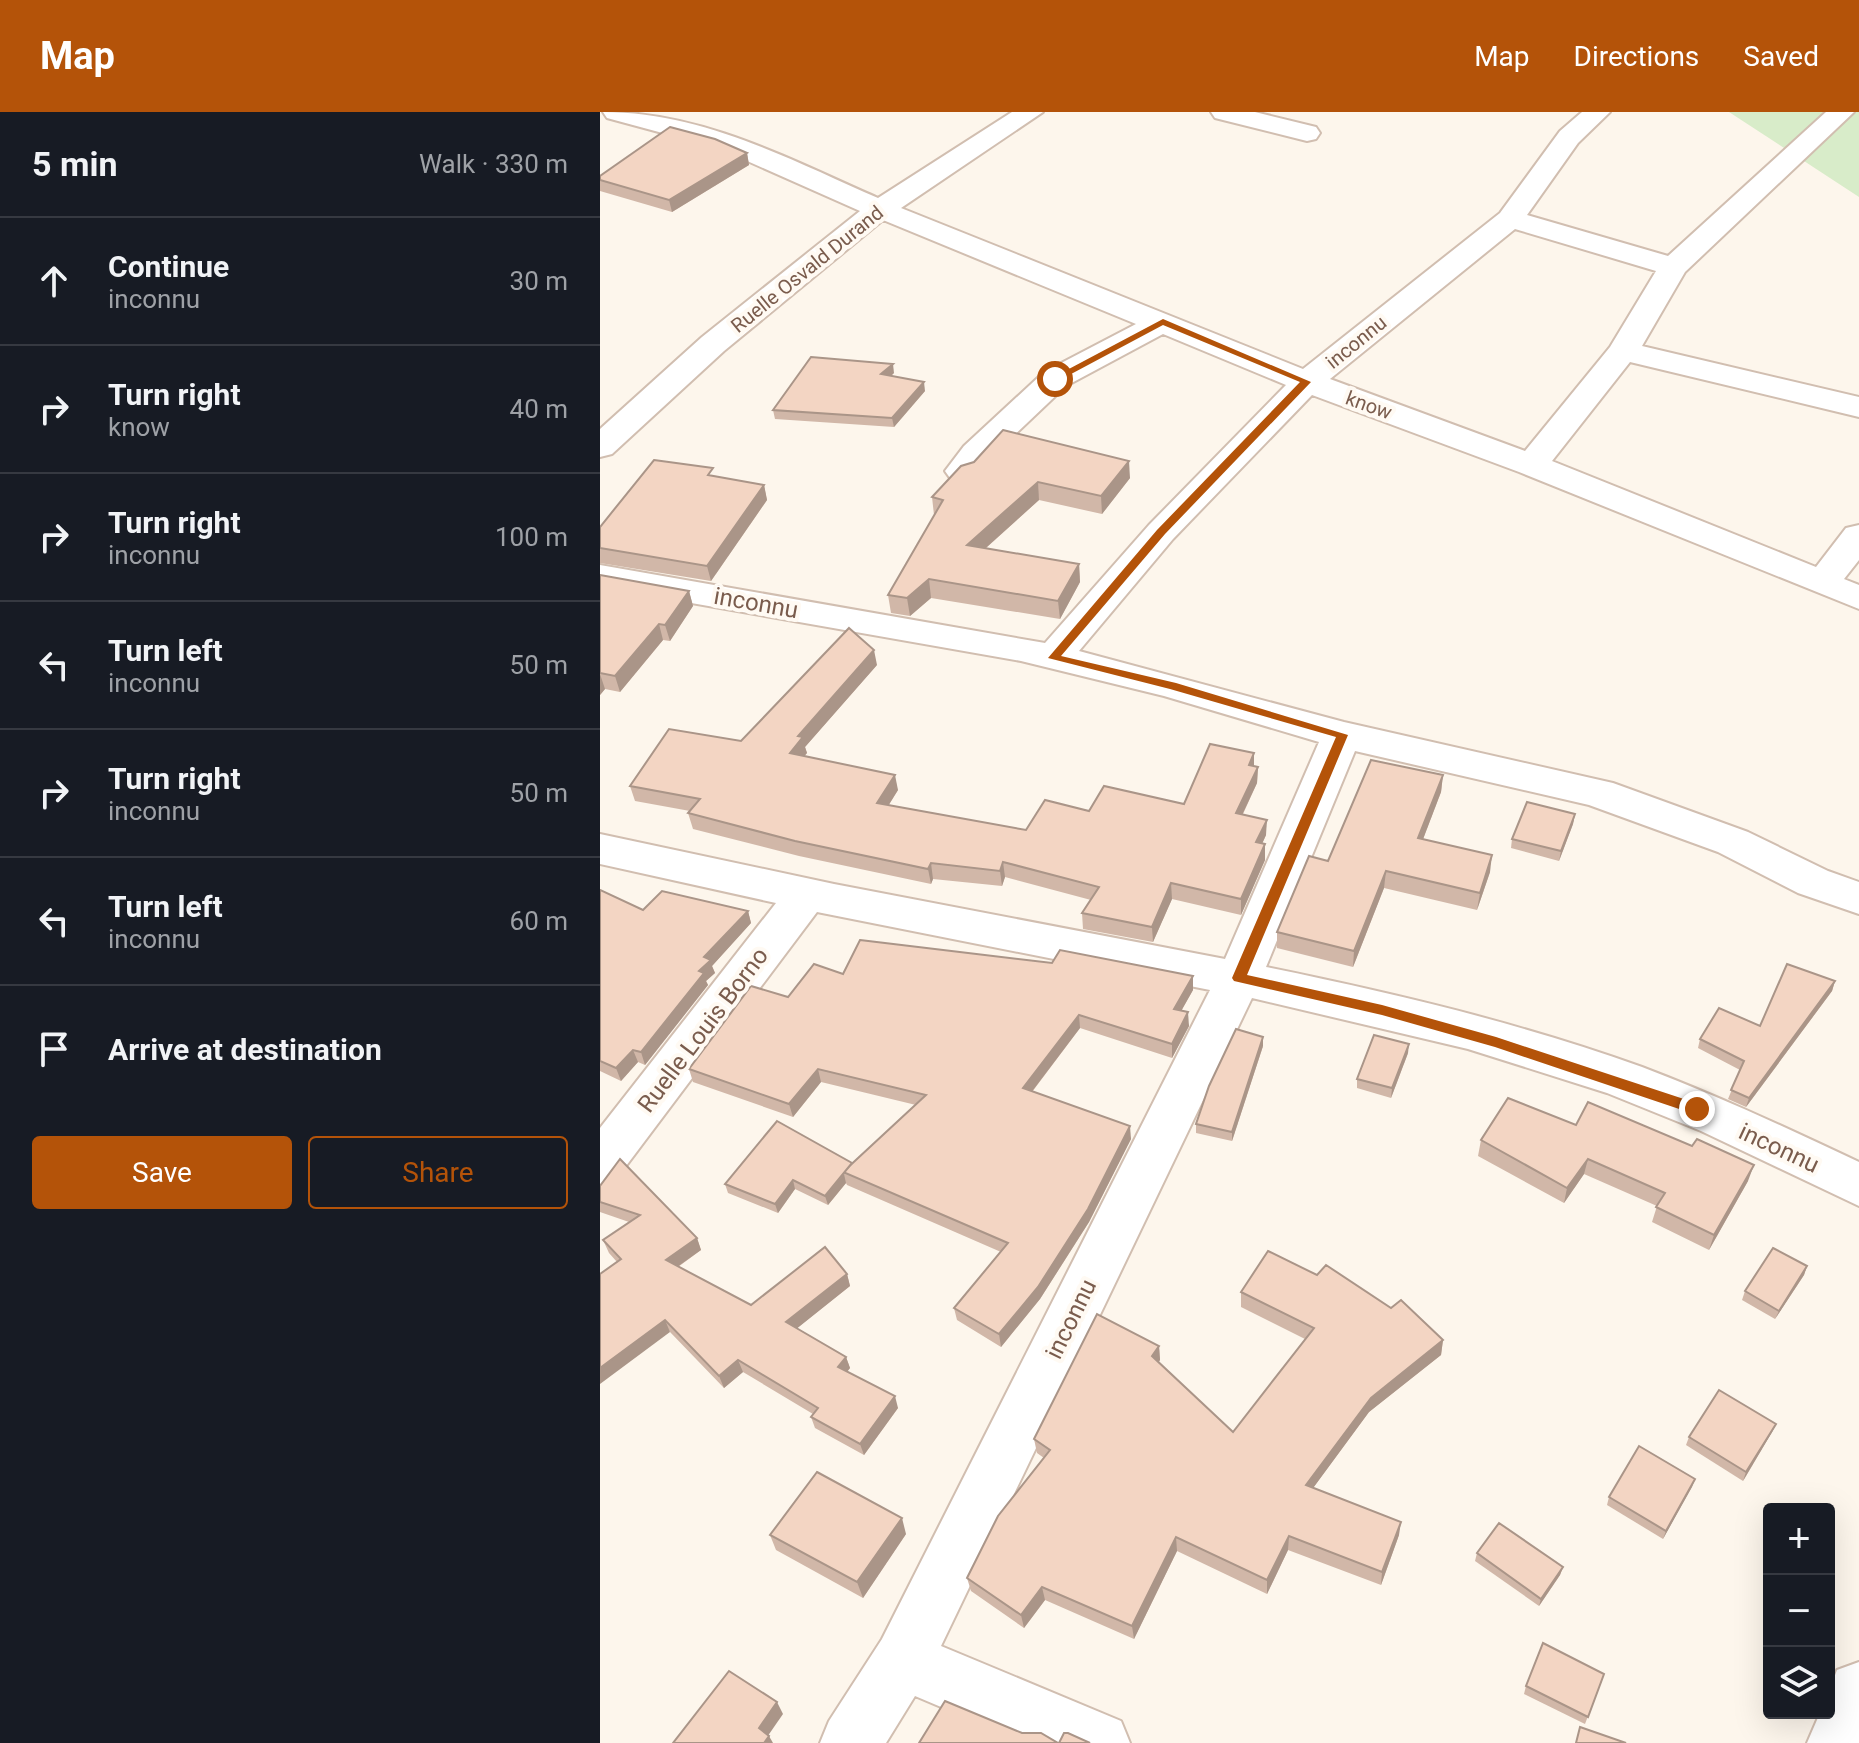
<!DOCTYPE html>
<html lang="en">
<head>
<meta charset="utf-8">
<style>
	body { margin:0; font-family:Roboto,sans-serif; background:#242831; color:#f1f3f6 }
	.controls { position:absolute; right:24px; bottom:24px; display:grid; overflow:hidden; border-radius:8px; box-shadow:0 8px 32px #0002 }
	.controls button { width:72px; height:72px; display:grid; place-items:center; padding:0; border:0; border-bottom:2px solid #363941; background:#171b24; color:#f1f3f6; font:40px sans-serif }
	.stop { position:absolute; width:24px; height:24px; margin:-18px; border:6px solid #b45309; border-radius:50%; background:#fff }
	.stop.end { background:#b45309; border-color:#fff; box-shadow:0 2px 8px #0008 }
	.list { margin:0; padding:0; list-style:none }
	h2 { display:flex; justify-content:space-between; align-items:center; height:104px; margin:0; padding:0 32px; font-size:34px }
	h2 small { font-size:26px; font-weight:400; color:#9ea1a6 }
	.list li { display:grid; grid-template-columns:52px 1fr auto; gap:24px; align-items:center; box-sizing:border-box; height:128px; padding:0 32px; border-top:2px solid #363941 }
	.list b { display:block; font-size:30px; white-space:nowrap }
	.list p { margin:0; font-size:26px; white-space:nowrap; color:#9ea1a6 }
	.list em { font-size:26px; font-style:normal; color:#9ea1a6 }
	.actions { display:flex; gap:16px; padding:24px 32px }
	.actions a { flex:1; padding:18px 0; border:2px solid #b45309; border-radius:8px; text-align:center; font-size:28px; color:#b45309 }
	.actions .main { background:#b45309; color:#fff }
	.icon { flex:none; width:44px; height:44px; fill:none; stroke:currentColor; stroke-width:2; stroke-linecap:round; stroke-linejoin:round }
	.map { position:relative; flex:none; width:1259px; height:1631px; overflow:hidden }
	header { display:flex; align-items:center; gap:48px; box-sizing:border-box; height:112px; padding:0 40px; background:#b45309; color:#fff }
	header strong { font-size:38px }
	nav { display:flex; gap:44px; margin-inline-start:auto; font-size:28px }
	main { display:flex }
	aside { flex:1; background:#171b24 }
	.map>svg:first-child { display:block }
	.green { fill:#d8ecc9 }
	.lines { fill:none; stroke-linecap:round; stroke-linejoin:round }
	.minor-casing { stroke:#d1beb0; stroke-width:4 }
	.minor { fill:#fff; fill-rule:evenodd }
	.wall { fill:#d1b7a8 }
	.shaded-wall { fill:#aa9588 }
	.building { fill:#f3d5c3; stroke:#aa9588; stroke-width:2 }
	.route { fill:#b45309 }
	.labels { text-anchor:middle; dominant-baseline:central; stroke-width:8; stroke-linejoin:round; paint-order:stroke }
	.far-street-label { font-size:20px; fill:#7a5c4d; stroke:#fffaf3 }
	.street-label { font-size:24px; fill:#7a5c4d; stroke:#fffaf3 }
</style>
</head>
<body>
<header>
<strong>Map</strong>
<nav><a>Map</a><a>Directions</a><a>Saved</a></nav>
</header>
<main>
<aside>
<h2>5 min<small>Walk · 330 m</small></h2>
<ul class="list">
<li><svg class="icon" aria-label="ahead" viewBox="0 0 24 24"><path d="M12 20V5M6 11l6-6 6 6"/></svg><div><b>Continue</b><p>inconnu</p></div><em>30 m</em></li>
<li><svg class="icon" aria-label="right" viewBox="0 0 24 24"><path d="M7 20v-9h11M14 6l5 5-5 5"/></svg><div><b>Turn right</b><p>know</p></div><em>40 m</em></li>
<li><svg class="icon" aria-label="right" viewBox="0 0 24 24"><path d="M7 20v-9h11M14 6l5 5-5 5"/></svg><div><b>Turn right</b><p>inconnu</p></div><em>100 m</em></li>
<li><svg class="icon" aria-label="left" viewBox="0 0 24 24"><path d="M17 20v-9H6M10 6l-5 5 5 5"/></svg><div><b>Turn left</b><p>inconnu</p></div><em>50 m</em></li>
<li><svg class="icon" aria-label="right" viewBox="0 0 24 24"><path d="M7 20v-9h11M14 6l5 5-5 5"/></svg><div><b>Turn right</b><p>inconnu</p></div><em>50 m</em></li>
<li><svg class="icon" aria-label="left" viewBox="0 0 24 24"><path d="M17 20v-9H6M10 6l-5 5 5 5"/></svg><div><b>Turn left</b><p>inconnu</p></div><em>60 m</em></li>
<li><svg class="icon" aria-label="arrive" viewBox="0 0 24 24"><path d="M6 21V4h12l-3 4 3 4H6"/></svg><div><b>Arrive at destination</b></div></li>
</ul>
<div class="actions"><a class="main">Save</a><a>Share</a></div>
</aside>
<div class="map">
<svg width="1259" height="1631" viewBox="0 0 1259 1631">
	<rect width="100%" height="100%" fill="#fdf6ec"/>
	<polygon class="green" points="1129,0 1259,0 1259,85"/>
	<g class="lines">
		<g class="minor-casing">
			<g id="minor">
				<path d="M3 0C102 0 189 47 278 86L412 0H443L301 96 703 257 900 101 960 19 982 0H1010L978 31 927 103 1068 144 1226 0H1254L1085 160 1042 234 1259 285V305L1030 250 952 349 1216 455 1246 416 1259 413V448L1244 467 1259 473V497L919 360 712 283 573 427 479 539 744 610 1013 671 1148 720 1228 759 1259 770V802L1198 781 1118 740 989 693 755 639 666 855C793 881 920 911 1042 955 1116 983 1187 1016 1259 1050V1094L1101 1019 1007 981 868 937 652 886 341 1534 521 1609 530 1631H426L315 1584 286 1631H220L229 1609 282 1527 610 878 217 800 17 1066 0 1072V1016L176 791 0 752V722L234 772 625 847 719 630 564 584 421 549 0 475V453L445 531 549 413 686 273 563 222 466 274 388 348 374 366 362 369 350 366 345 359 364 334 444 260 536 212 283 108 124 239 12 342 0 345V317L102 225 260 99 118 36 7 6ZM915 117 1056 159 1010 235 925 339 730 267Z"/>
				<polygon points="611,0 655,0 716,15 720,21 716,27 707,29 615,6"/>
				<polygon points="1259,1550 1259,1631 1207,1631 1220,1601 1229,1601 1229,1579 1237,1558"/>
			</g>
		</g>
		<use href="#minor" class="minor"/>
	</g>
	<g class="wall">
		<polygon points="147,41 149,53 72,100 0,79 0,64"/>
		<polygon points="294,261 291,264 325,279 294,315 175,307 173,298"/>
		<polygon points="361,354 530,366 502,402 439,388 386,436 479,452 480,470 460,507 331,486 310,504 291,501 288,483 334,403 332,385"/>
		<polygon points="114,364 164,373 167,388 111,469 0,451 0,415"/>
		<polygon points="0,463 89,479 93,494 70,529 63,528 20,580 5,577 0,583"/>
		<polygon points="277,553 205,635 207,641 204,644 298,678 288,694 426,718 489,699 584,692 654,654 658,655 657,671 643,702 666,723 662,732 665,732 665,748 641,803 572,787 553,830 483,817 482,801 491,788 405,765 402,774 333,767 331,772 199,744 93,717 88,701 90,699 35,689 30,674 141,629"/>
		<polygon points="843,663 841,680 823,727 890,760 877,798 784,776 753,855 677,836 677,820 728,749"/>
		<polygon points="975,702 973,712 959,749 911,736 912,727"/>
		<polygon points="0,778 43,798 148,799 151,811 112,854 115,861 106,869 108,873 45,953 38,950 21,969 0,959"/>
		<polygon points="243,862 593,878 581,899 589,914 572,946 480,916 432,980 531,1027 489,1110 440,1187 401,1235 357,1208 354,1196 401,1140 247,1073 246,1071 228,1093 195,1077 178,1101 128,1081 125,1072 252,1052 316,993 221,970 193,1005 93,970 89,957 188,885"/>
		<polygon points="1235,869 1232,879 1146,995 1128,987 1140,958 1098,936 1100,927 1160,914"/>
		<polygon points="663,934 632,1029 596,1021 596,1012"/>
		<polygon points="808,941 791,986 757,976 757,967"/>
		<polygon points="976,1013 1148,1069 1109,1138 1052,1110 1057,1094 984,1062 964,1091 878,1044 881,1028"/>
		<polygon points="0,1074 97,1126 101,1138 78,1155 151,1193 247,1162 250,1174 197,1216 246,1245 250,1256 247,1260 298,1296 264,1343 215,1316 211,1305 213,1302 143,1260 124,1276 70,1220 17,1150 9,1141 3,1128 29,1110 0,1100"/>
		<polygon points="1207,1154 1204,1163 1175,1207 1142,1188 1145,1179"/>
		<polygon points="717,1163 791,1196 843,1228 841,1243 769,1300 713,1376 799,1423 781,1473 688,1438 667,1482 577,1439 534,1527 445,1488 424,1516 371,1479 367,1466 444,1346 437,1341 434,1327 559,1234 560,1248 558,1250 633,1320 705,1227 641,1195 641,1180"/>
		<polygon points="1176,1312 1172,1320 1143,1369 1086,1333 1089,1325"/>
		<polygon points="1095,1367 1063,1427 1007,1393 1009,1385"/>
		<polygon points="306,1422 263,1486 176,1438 170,1423"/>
		<polygon points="877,1441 963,1455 960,1463 939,1494 875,1449"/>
		<polygon points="1004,1562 985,1612 924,1582 926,1574"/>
	</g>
	<g class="shaded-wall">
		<polygon points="147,41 149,53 72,100 69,88"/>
		<polygon points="293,252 294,261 283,271 281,262"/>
		<polygon points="324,270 325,279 294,315 292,306"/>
		<polygon points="529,349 530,366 502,402 501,384"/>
		<polygon points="438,370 439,388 369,451 367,433"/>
		<polygon points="164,373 167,388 111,469 107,454"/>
		<polygon points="479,452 480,470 460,507 458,489"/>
		<polygon points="329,467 331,486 310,504 307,486"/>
		<polygon points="89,479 93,494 70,529 65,513"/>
		<polygon points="59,512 63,528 20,580 15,564"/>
		<polygon points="274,538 277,553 205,635 207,641 194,656 190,641 198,624"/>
		<polygon points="0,562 5,577 0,583"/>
		<polygon points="654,641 654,657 649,653"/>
		<polygon points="658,655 657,671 636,716 636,701"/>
		<polygon points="295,663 298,678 280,707 277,691"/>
		<polygon points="843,663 841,680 817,743 818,726"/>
		<polygon points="975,702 973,712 959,749 961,739"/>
		<polygon points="667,708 666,723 656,745 656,730"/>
		<polygon points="665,732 665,748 641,803 641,787"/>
		<polygon points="892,743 890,760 877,798 880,781"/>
		<polygon points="403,750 405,765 402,774 400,759"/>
		<polygon points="331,751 333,767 331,772 328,757"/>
		<polygon points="786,759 784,776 753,855 754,839"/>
		<polygon points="571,771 572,787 553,830 552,815"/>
		<polygon points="148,799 151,811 112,854 115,861 106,869 108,873 45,953 41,940 104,845"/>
		<polygon points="593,864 593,878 575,910 574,897"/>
		<polygon points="1235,869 1232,879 1146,995 1149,986"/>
		<polygon points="588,900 589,914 572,946 572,932"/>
		<polygon points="479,903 480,916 424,990 423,976"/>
		<polygon points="663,925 663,934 632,1029 632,1020"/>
		<polygon points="809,932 808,941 791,986 792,976"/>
		<polygon points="33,938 38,950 21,969 16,956"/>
		<polygon points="218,957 221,970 193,1005 189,992"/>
		<polygon points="530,1014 531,1027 489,1110 440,1187 401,1235 399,1222"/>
		<polygon points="988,1047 984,1062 964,1091 967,1076"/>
		<polygon points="1154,1053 1148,1069 1109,1138 1114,1123"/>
		<polygon points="244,1062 246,1071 228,1093 225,1084"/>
		<polygon points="193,1068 195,1077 178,1101 175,1092"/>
		<polygon points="97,1126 101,1138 70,1160 66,1148"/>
		<polygon points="1207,1154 1204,1163 1175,1207 1179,1199"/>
		<polygon points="247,1162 250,1174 190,1222 186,1210"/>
		<polygon points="65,1208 70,1220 0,1272 0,1256"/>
		<polygon points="843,1228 841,1243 769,1300 705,1387 706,1373 771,1286"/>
		<polygon points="559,1234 560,1248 553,1259 552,1244"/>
		<polygon points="246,1245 250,1256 241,1267 238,1255"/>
		<polygon points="138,1248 143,1260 124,1276 119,1264"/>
		<polygon points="295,1284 298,1296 264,1343 260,1332"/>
		<polygon points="1176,1312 1172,1320 1143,1369 1146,1360"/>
		<polygon points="1095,1367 1092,1375 1063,1427 1066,1419"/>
		<polygon points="302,1406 306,1422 263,1486 257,1470"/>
		<polygon points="801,1410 799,1423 781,1473 782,1460"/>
		<polygon points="689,1424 688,1438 667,1482 667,1468"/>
		<polygon points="576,1425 577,1439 534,1527 532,1514"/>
		<polygon points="963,1455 960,1463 939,1494 941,1487"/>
		<polygon points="442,1475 445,1488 424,1516 421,1503"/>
		<polygon points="177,1590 183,1602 165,1628 159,1616"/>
		<polygon points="169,1624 173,1631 164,1631"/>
	</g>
	<g class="building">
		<polygon points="70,15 115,27 147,41 69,88 0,68 0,64"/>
		<polygon points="211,245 293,252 281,262 324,270 292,306 173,298"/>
		<polygon points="403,318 529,349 501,384 438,370 367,433 479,452 458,489 329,467 307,486 288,483 343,388 332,385 361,354 374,350"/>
		<polygon points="54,348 113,356 108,363 164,373 107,454 0,436 0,415"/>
		<polygon points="0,463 89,479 65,513 59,512 15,564 0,561"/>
		<polygon points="249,516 274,538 198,624 203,625 190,641 295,663 277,691 426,718 445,688 489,699 504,674 584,692 610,632 654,641 649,653 658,655 636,701 667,708 656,730 665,732 641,787 571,771 552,815 482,801 499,775 403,750 400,759 331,751 328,757 195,729 88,701 100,687 30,674 69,617 141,629"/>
		<polygon points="771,648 843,663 818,726 892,743 880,781 786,759 754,839 677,820 709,744 728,749"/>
		<polygon points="927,690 975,702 961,739 912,727"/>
		<polygon points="0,778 43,798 62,779 148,799 104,845 111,848 99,859 104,861 41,940 33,938 16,956 0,949"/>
		<polygon points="260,828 452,851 460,838 593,864 574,897 588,900 572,932 479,903 423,976 530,1014 488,1097 438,1175 399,1222 354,1196 408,1131 243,1060 326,983 218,957 189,992 89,957 151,874 188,885 214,852 243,862"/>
		<polygon points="1187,852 1235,869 1149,986 1131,978 1144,949 1100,927 1119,896 1160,914"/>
		<polygon points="636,917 663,925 632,1020 596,1012 609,974"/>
		<polygon points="774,923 809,932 792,976 757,967"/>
		<polygon points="908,986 976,1013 988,990 1092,1034 1097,1027 1154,1053 1114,1123 1056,1095 1065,1081 988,1047 967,1076 881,1028"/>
		<polygon points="177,1009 252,1051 225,1084 193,1068 175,1092 125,1072"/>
		<polygon points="20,1047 97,1126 66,1148 151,1193 225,1135 247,1162 186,1210 246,1245 238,1255 295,1284 260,1332 211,1305 218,1296 138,1248 119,1264 65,1208 0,1256 0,1162 21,1147 3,1128 40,1103 0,1090 0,1074"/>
		<polygon points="1173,1136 1207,1154 1179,1199 1145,1179"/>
		<polygon points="668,1139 717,1163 726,1153 791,1196 801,1188 843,1228 771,1286 706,1373 801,1410 782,1460 689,1424 667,1468 576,1425 532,1514 442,1475 421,1503 367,1466 398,1404 450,1338 434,1327 497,1202 559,1234 552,1244 633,1320 714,1216 641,1180"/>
		<polygon points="1119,1278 1176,1312 1146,1360 1089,1325"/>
		<polygon points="1039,1334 1095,1367 1066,1419 1009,1385"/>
		<polygon points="217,1360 302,1406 257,1470 170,1423"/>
		<polygon points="899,1411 963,1455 941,1487 877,1441"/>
		<polygon points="943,1531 1004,1562 988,1605 926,1574"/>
		<polygon points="129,1559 177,1590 159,1616 169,1624 164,1631 73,1631"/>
		<polygon points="345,1589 422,1621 441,1621 458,1631 319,1631"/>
		<polygon points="980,1615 1026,1631 976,1631"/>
		<polygon points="464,1621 468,1621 490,1631 459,1631"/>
	</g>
	<polygon class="route" points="563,207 711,270 565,422 461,544 576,571 748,623 647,863 782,893 896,925 1102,993 1102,1001 1097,1003 895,935 782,903 634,869 632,866 736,625 570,577 448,546 557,418 700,270 563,213 458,269 450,267"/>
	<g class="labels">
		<g class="far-street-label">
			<text transform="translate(207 157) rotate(-39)">Ruelle Osvald Durand</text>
			<text transform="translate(756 230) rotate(-39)">inconnu</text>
			<text transform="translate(769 293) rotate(20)">know</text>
		</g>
		<g class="street-label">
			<text transform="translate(156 491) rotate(10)">inconnu</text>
			<text transform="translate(103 918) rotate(-53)">Ruelle Louis Borno</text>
			<text transform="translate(1179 1036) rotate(25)">inconnu</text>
			<text transform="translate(471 1207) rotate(-64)">inconnu</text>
		</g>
	</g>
</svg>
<div class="controls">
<button>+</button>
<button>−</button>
<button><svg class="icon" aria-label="layers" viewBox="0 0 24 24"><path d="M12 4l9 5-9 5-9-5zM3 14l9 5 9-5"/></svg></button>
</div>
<div class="stop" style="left:455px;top:267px"></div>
<div class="stop end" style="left:1097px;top:997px"></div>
</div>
</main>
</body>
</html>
